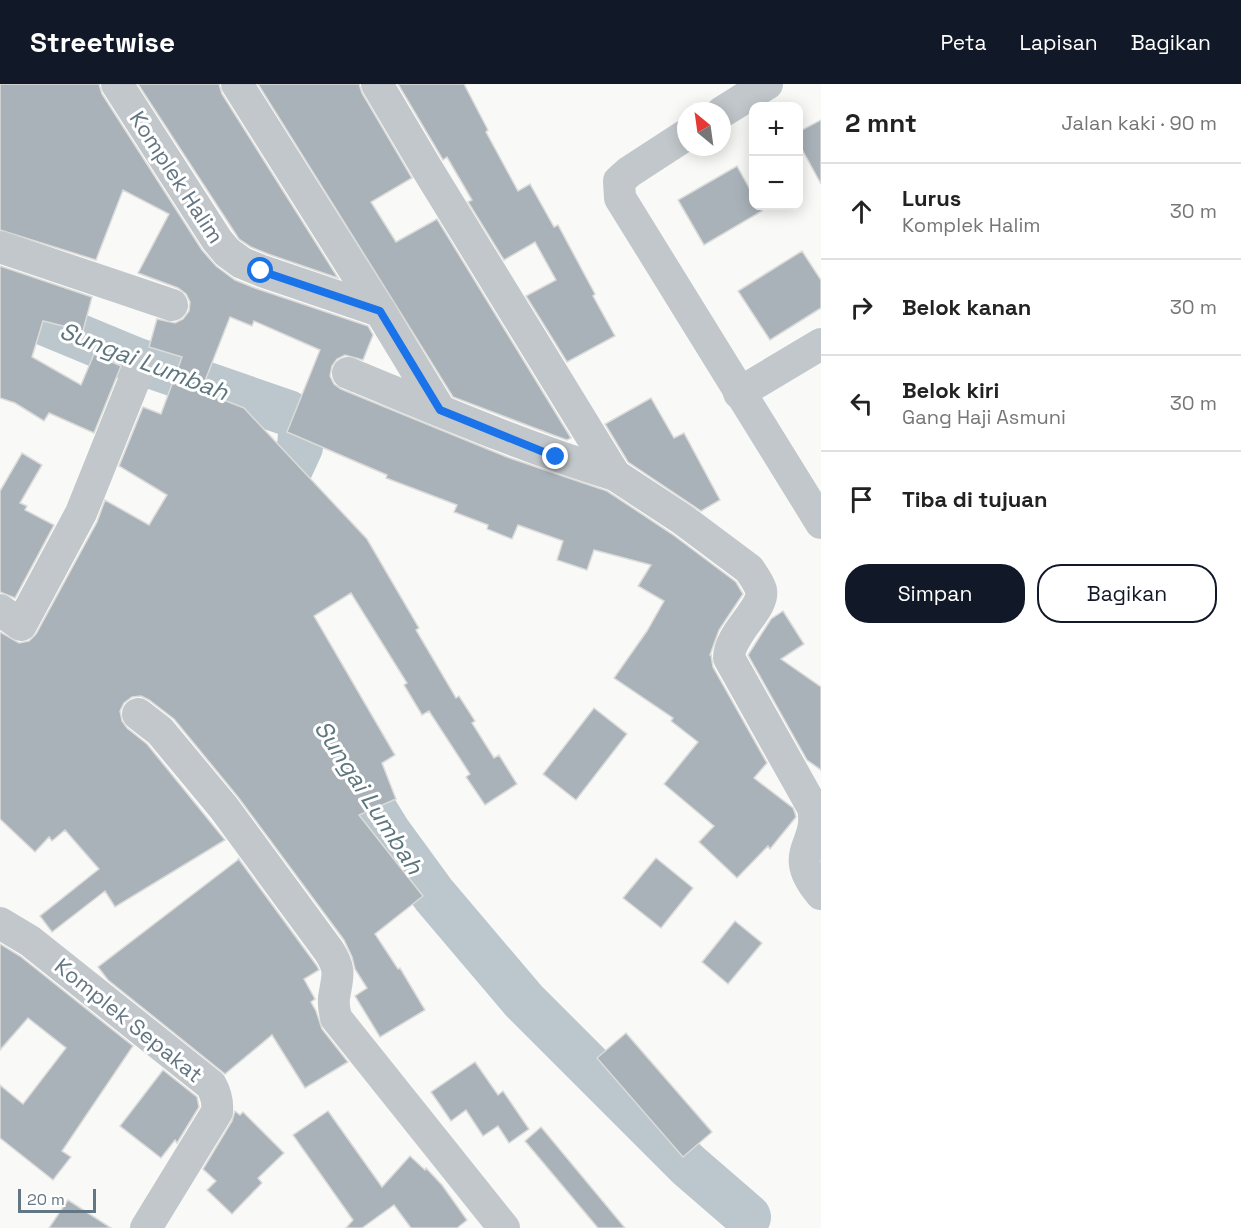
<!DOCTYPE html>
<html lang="id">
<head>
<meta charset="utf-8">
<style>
	body { margin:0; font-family:"Space Grotesk",sans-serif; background:#f6f6f6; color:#222 }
	.controls { position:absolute; right:18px; top:18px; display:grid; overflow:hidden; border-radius:12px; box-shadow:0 3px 15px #0003 }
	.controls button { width:54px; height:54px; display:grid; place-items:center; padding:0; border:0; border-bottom:2px solid #e0e0e0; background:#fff; color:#222; font:30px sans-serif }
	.compass { position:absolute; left:677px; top:18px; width:54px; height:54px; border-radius:50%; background:#fff; box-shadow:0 3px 15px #0003; rotate:331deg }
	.scale { position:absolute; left:18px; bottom:15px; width:78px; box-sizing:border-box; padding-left:6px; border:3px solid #637683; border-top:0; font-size:16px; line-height:21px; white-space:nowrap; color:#637683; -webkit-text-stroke:4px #fff; paint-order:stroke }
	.stop { position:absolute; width:18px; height:18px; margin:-14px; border:4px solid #1a73e8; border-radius:50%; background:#fff }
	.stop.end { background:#1a73e8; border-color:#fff; box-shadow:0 2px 6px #0008 }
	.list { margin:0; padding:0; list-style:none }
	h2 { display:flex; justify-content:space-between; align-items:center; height:78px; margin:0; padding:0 24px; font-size:26px }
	h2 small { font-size:20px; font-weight:400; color:#767676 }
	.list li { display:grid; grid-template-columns:39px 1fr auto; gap:18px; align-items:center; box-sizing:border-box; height:96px; padding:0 24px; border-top:2px solid #e0e0e0 }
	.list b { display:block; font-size:22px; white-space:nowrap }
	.list p { margin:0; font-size:20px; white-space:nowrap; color:#767676 }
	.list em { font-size:20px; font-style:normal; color:#767676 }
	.actions { display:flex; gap:12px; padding:18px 24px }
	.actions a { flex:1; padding:14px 0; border:2px solid #111827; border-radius:24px; text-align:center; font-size:21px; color:#111827 }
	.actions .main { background:#111827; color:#fff }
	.icon { flex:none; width:33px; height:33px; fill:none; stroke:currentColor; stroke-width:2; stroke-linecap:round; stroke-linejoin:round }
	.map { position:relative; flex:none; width:821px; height:1144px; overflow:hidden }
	header { display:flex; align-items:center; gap:36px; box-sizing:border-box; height:84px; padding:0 30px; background:#111827; color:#fff }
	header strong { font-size:28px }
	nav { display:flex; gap:33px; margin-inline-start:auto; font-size:21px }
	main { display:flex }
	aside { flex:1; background:#fff }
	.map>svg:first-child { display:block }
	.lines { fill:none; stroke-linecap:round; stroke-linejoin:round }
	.river { stroke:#bbc7cc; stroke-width:46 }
	.building { fill:#a9b2b9; stroke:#dbdbd9; stroke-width:1.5 }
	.minor { stroke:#c2c7cb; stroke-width:32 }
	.route { stroke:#1a73e8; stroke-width:8 }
	.labels { text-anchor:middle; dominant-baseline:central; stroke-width:6; stroke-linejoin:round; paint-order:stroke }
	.street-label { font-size:22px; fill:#637683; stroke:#fff }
	.water-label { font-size:24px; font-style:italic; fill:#5e767d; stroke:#fff }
</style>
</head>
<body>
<header>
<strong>Streetwise</strong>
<nav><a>Peta</a><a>Lapisan</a><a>Bagikan</a></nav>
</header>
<main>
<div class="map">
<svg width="821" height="1144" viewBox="0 0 821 1144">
	<rect width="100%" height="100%" fill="#f9f9f7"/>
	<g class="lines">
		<g class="river">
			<polyline points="0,220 135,276 288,329 302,336 300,363 267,434"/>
			<polyline points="340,670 388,748 434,811 524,917 688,1081 748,1133"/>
		</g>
	</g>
	<g class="building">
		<polygon points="0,0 99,0 102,10 202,166 216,182 235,196 255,204 368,242 373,251 363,276 345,271 337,275 332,282 330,292 334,300 341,305 507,373 607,407 672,450 736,498 743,510 719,546 710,571 711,571 713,583 767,679 754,694 793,724 795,729 796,733 770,765 768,762 737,794 699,758 714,742 664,700 698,658 671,637 673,634 614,594 647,547 664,517 638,502 651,481 594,466 587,486 557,476 563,457 518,441 512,455 487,445 488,441 454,428 457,421 386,394 387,391 287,348 320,266 254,237 252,242 230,233 201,307 244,324 367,455 419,544 416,546 456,614 459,612 475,637 472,639 494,674 499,671 517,700 485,721 466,693 470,690 429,627 422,631 404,601 407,599 351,509 314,532 395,671 382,679 396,715 359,731 423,812 375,850 398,885 400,884 425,926 380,953 355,912 367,904 355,885 352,873 344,856 238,713 174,635 149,616 141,612 132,613 124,619 120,627 122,637 127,644 147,660 225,756 115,823 105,807 52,848 40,832 99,785 65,746 52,757 49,753 35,768 0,735 0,548 19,559 29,557 36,550 97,438 105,416 149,441 167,411 119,382 143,323 161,330 182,273 149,263 157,235 175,239 183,235 189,227 190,218 186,210 178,204 138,189 169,130 123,106 96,176 0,146"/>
		<polygon points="138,0 219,0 222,10 338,194 268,170 251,163 239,155"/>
		<polygon points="258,0 359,0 362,9 412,94 371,118 396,158 437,135 571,354 567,356 553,351 453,313"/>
		<polygon points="398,0 464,0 488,46 486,48 518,107 530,100 554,143 558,141 595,210 593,212 615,252 567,278 526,212 556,196 535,158 504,176 468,118 472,116 447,73 443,76"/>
		<polygon points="821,36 821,100 798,58 798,48"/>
		<polygon points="737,82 753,111 753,122 759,122 762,127 704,161 678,116"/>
		<polygon points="802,167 821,196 821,224 770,256 738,207"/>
		<polygon points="0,182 92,213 83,247 43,237 32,273 81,301 94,270 121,282 94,349 49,329 44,337 15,319 0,314"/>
		<polygon points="651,314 674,354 684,349 720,416 701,427 628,378 605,340"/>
		<polygon points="22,369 42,381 20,419 27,422 25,426 54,441 15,514 0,508 0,407"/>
		<polygon points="783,527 804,560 781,575 821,603 821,686 807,676 748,571 771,535"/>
		<polygon points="594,624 627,650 576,716 543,690"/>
		<polygon points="238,774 317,882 319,886 304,895 315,915 311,918 316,927 322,945 348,978 305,1004 272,951 225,990 108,896 98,883 239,775"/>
		<polygon points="656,774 693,804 661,844 623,814"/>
		<polygon points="735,837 762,859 728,900 702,878"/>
		<polygon points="0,860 20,872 133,962 62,1067 71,1073 53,1096 0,1054 0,1001 23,1020 66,964 28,934 0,966"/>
		<polygon points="626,949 712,1048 683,1073 597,974"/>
		<polygon points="475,978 498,1011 503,1007 529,1045 509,1059 498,1042 483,1052 466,1026 451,1037 431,1008"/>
		<polygon points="163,986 197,1013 199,1023 177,1059 175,1056 161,1074 120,1042"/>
		<polygon points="235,1027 240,1031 243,1028 284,1069 258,1094 262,1099 232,1130 207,1106 216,1097 203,1085 232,1037"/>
		<polygon points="328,1027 382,1103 410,1072 425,1086 426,1084 442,1101 467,1136 457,1144 411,1144 394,1121 362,1144 346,1144 353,1136 293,1051"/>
		<polygon points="541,1043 625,1144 598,1144 525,1057"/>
		<polygon points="68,1116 111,1144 49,1144"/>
	</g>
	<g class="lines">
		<g class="minor">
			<polyline points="117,0 217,156 227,168 242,179 262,187 380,227"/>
			<polyline points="237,0 380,227 440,326"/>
			<path d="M377 0 426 83 615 391 682 435 749 485C753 491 759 499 761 506 765 525 729 549 729 574L813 724C821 762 785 768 821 810"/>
			<polyline points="722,28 767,0"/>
			<polyline points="686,51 629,88 619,97 620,114 821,439"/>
			<polyline points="0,163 172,221"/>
			<path d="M348 289C436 325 523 363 615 391"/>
			<polyline points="739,309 821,260"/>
			<polyline points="0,526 21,541 81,429 138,287 143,283"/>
			<path d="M138 630 160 647 224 724 329 867C342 887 337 893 334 914 333 921 335 928 336 934L504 1144"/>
			<path d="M0 839 30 857 211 1001C216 1010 218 1017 217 1028L146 1144"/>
		</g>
	</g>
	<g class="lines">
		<polyline class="route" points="261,187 380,227 440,326 556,373"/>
	</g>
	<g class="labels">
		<g class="street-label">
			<text transform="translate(177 93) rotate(57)">Komplek Halim</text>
			<text transform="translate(129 936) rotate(39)">Komplek Sepakat</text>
		</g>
		<g class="water-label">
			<text transform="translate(144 277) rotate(21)">Sungai Lumbah</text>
			<text transform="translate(369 713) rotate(57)">Sungai Lumbah</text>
		</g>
	</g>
</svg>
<div class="controls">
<button>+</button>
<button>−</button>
</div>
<svg class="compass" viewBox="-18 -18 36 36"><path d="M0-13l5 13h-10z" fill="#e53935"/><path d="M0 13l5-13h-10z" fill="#767676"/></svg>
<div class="scale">20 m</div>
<div class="stop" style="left:261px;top:187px"></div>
<div class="stop end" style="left:556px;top:373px"></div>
</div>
<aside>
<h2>2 mnt<small>Jalan kaki · 90 m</small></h2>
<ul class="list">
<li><svg class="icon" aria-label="ahead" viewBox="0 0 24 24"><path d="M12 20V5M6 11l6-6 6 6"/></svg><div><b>Lurus</b><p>Komplek Halim</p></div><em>30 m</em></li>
<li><svg class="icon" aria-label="right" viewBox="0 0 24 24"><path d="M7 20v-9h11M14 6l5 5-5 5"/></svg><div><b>Belok kanan</b></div><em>30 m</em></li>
<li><svg class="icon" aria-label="left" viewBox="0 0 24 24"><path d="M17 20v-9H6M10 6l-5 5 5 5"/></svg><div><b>Belok kiri</b><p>Gang Haji Asmuni</p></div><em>30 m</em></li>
<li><svg class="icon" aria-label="arrive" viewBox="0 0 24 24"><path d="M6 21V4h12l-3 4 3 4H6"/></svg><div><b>Tiba di tujuan</b></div></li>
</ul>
<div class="actions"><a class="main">Simpan</a><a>Bagikan</a></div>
</aside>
</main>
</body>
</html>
